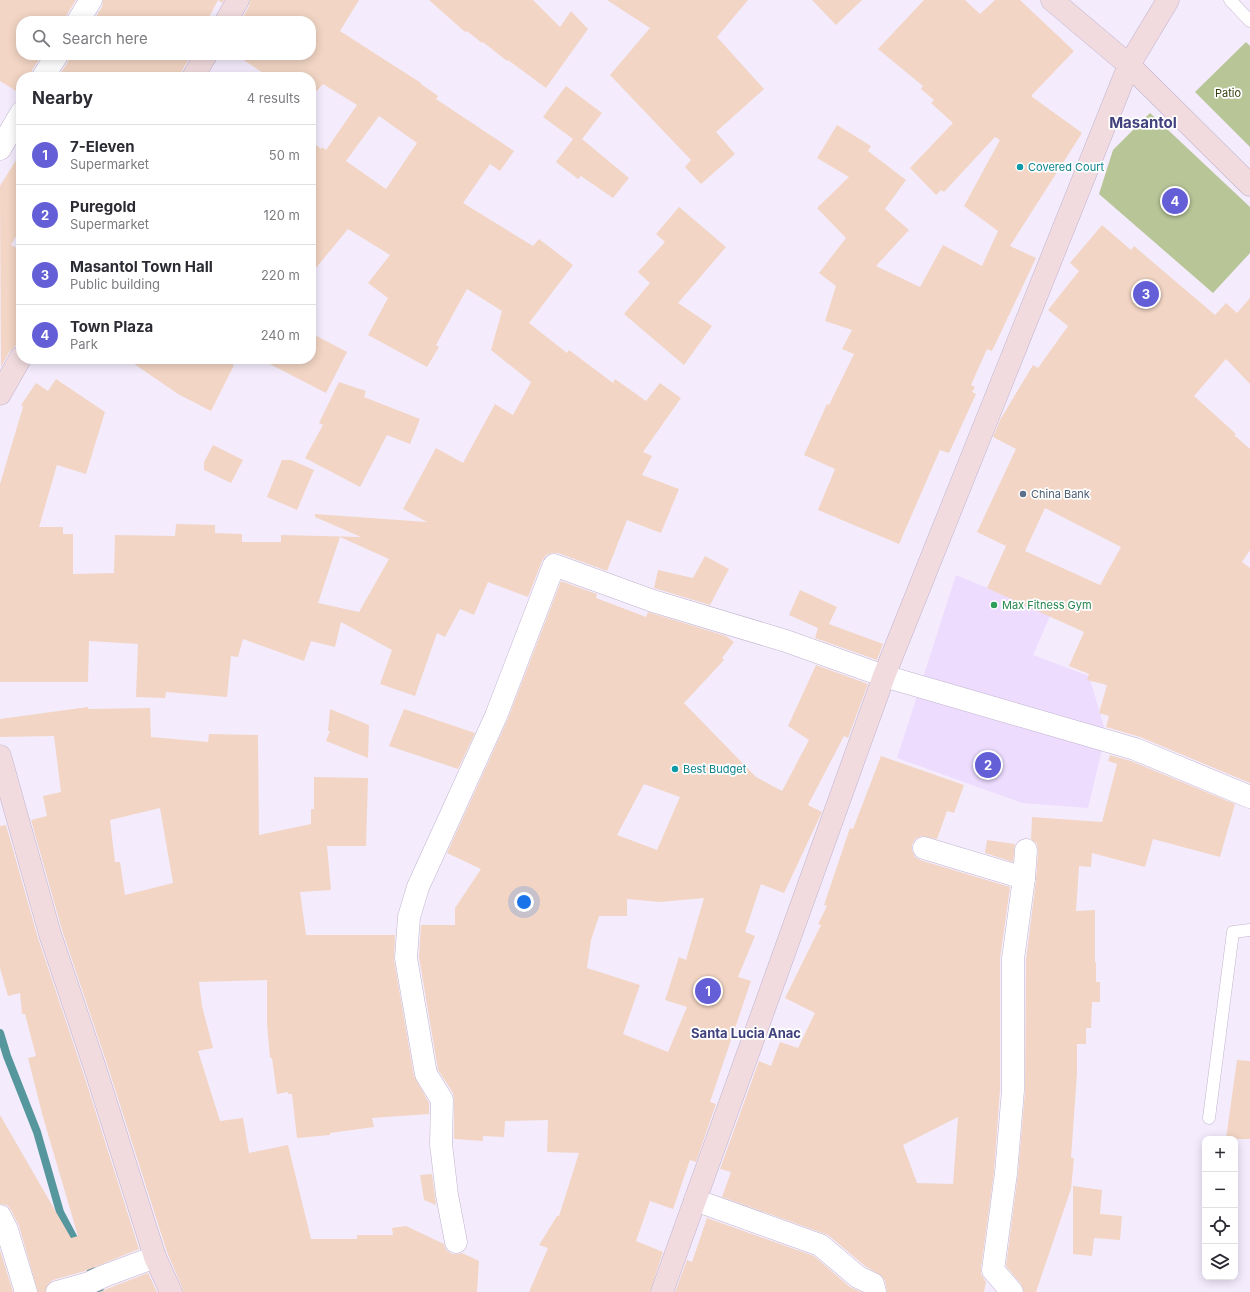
<!DOCTYPE html>
<html lang="en">
<head>
<meta charset="utf-8">
<style>
	body { margin:0; font-family:Inter,sans-serif; background:#f7f7f7; color:#2b2b33 }
	.controls { position:absolute; right:12px; bottom:12px; display:grid; overflow:hidden; border-radius:8px; box-shadow:0 2px 10px #0003 }
	.controls button { width:36px; height:36px; display:grid; place-items:center; padding:0; border:0; border-bottom:1px solid #e1e1e2; background:#fff; color:#2b2b33; font:20px sans-serif }
	.you { position:absolute; left:524px; top:902px; width:14px; height:14px; margin:-10px; border:3px solid #fff; border-radius:50%; background:#1a73e8; box-shadow:0 0 0 6px #1a73e833 }
	.badge { display:grid; place-items:center; width:26px; height:26px; border-radius:50%; background:#645ed7; color:#fff; font-size:13px; font-weight:700 }
	.pin { position:absolute; translate:-50% -50%; border:2px solid #fff; box-shadow:0 1px 4px #0006 }
	.list { margin:0; padding:0; list-style:none }
	h2 { display:flex; justify-content:space-between; align-items:center; height:52px; margin:0; padding:0 16px; font-size:17px }
	h2 small { font-size:13px; font-weight:400; color:#7c7c81 }
	.list li { display:grid; grid-template-columns:26px 1fr auto; gap:12px; align-items:center; box-sizing:border-box; height:60px; padding:0 16px; border-top:1px solid #e1e1e2 }
	.list b { display:block; font-size:15px; white-space:nowrap }
	.list p { margin:0; font-size:13px; white-space:nowrap; color:#7c7c81 }
	.list em { font-size:13px; font-style:normal; color:#7c7c81 }
	.icon { flex:none; width:22px; height:22px; fill:none; stroke:currentColor; stroke-width:2; stroke-linecap:round; stroke-linejoin:round }
	.map { position:relative; flex:none; width:1250px; height:1292px; overflow:hidden }
	.search { position:absolute; background:#fff; box-shadow:0 2px 10px #0003; left:16px; top:16px; width:300px; height:44px; display:flex; align-items:center; gap:10px; box-sizing:border-box; padding:0 14px; border-radius:16px; color:#7c7c81; font-size:15px }
	.panel { position:absolute; background:#fff; box-shadow:0 2px 10px #0003; left:16px; top:72px; width:300px; height:292px; border-radius:16px }
	.map>svg:first-child { display:block }
	.built { fill:#eddcfe }
	.green { fill:#b8c597 }
	.lines { fill:none; stroke-linecap:round; stroke-linejoin:round }
	.stream { stroke:#56979d; stroke-width:8 }
	.building { fill:#f2d5c4; fill-rule:evenodd }
	.lane-casing { stroke:#c0b3cd; stroke-width:13 }
	.street-casing { stroke:#c0b3cd; stroke-width:23 }
	.secondary-casing { stroke:#c0b3cd; stroke-width:23 }
	.lane { stroke:#fff; stroke-width:12 }
	.street { stroke:#fff; stroke-width:22 }
	.secondary { stroke:#f1dbdf; stroke-width:22 }
	.culture-dot { fill:#0f9aa8; stroke:#fff; stroke-width:1.5 }
	.service-dot { fill:#5c6f8a; stroke:#fff; stroke-width:1.5 }
	.leisure-dot { fill:#2e9e5b; stroke:#fff; stroke-width:1.5 }
	.labels { text-anchor:middle; dominant-baseline:central; stroke-width:3.5; stroke-linejoin:round; paint-order:stroke }
	.park-label { font-size:11px; fill:#333e0c; stroke:#fff }
	.culture-label { font-size:11px; fill:#0d838f; stroke:#fff; text-anchor:start }
	.service-label { font-size:11px; fill:#4e5e75; stroke:#fff; text-anchor:start }
	.leisure-label { font-size:11px; fill:#27864d; stroke:#fff; text-anchor:start }
	.quarter-label { font-size:13px; font-weight:bold; fill:#41417e; stroke:#fff }
	.district-label { font-size:15px; font-weight:bold; fill:#41417e; stroke:#fff }
</style>
</head>
<body>
<div class="map">
<svg width="1250" height="1292" viewBox="0 0 1250 1292">
	<rect width="100%" height="100%" fill="#f4ecfd"/>
	<polygon class="built" points="956,575 1051,614 1033,655 1089,676 1106,733 1088,808 1022,803 897,758"/>
	<g class="green">
		<polygon points="1246,42 1250,46 1250,147 1195,92"/>
		<polygon points="1150,113 1250,207 1250,253 1213,293 1099,194 1113,150"/>
	</g>
	<g class="lines">
		<g class="stream">
			<polyline points="0,1033 7,1056 37,1132 60,1212 78,1246"/>
			<polyline points="86,1260 96,1279 100,1292"/>
		</g>
	</g>
	<g class="building">
		<polygon points="0,0 76,0 67,14 66,21 21,21 21,55 42,55 32,70 31,77 21,77 21,94 0,81"/>
		<polygon points="103,0 224,0 222,3 218,0 207,21 93,21 102,7"/>
		<path d="M250 0H359L340 31 421 83V84L438 96 436 99 514 151 500 171 490 164 463 203 533 246 539 239 573 265 529 323 567 353 569 350 613 383 615 379 646 401 660 383 681 398 643 452 652 456 642 475 679 489 661 533 627 520 607 571 558 553H552L546 555 542 561 528 597 488 582 474 615 460 609 445 637 437 633 415 696 380 684 392 650 341 622 335 647 311 641 304 661 243 639 238 657 231 656 227 697 166 692 165 698 136 697 138 644 89 641 88 682H0V484L23 407 21 405 36 383 48 391 56 379 105 412 86 474 57 465 39 527H63V534H73V574L114 573 115 535 175 536 176 524 215 525V533L242 534V542H281V535L361 537 315 517V514L427 522 403 509 436 448 463 463 495 404 513 415 531 382 491 350 502 311 467 289 436 345 439 347 427 367 368 335 388 298 368 283 390 255 348 229 311 274V141L321 149 322 147 326 150 357 105 323 84 311 97V77H269L236 55H311V21H249L243 17 249 6ZM379 116 417 143 386 189 346 161ZM340 537 389 559 359 612 318 603Z"/>
		<polygon points="429,0 533,0 560,27 571,11 588,29 546,88 508,60 507,61 483,42 482,43 467,31 465,32"/>
		<polygon points="607,0 748,0 717,37 764,89 716,132 735,154 701,184 685,167 691,160 610,75 650,28"/>
		<polygon points="812,0 862,0 836,25"/>
		<polygon points="924,0 965,0 980,14 995,0 1020,0 1074,51 1031,96 1082,133 1010,246 1036,258 992,351 987,349 971,385 975,387 972,392 976,394 949,453 940,450 899,544 818,510 835,469 804,455 827,404 829,405 854,354 842,349 852,330 825,321 836,286 819,273 846,238 817,208 849,177 817,158 837,125 871,146 868,151 906,180 885,209 909,230 876,266 920,287 943,245 982,266 998,231 964,206 1000,140 995,137 944,192 941,190 936,195 910,168 953,123 931,103 934,100 921,89 923,86 878,49"/>
		<polygon points="69,55 191,55 182,71 181,77 58,77 68,62"/>
		<polygon points="566,86 602,113 582,139 629,178 613,198 581,176 578,179 556,162 573,139 543,117"/>
		<polygon points="21,152 21,228 11,245 21,250 21,345 15,346 10,351 1,367 0,186"/>
		<polygon points="679,207 726,247 678,303 712,326 684,365 624,314 650,283 638,272 665,242 656,234"/>
		<path d="M1102 225 1131 250 1134 246 1215 315 1226 303 1237 313 1250 298V384L1226 359 1194 396 1236 434 1234 435 1250 449V550L1242 562 1250 568V783L1140 737 1106 727 1109 716 1099 713 1107 685 1087 680 1089 674 1069 666 1084 632 987 588 1006 546 977 532 1016 449 993 437 1000 420 1033 365 1038 368 1068 326 1048 310 1079 271 1070 263ZM1045 508 1121 547 1100 585 1025 551Z"/>
		<polygon points="311,333 347,352 326,393 260,359 311,359"/>
		<polygon points="127,359 222,359 234,365 211,411 178,394"/>
		<polygon points="339,382 366,391 364,397 420,419 410,444 387,435 360,487 305,458 323,425 319,423"/>
		<polygon points="213,445 243,460 231,483 204,470 204,462"/>
		<polygon points="282,460 291,460 314,470 297,510 267,497"/>
		<polygon points="705,556 729,569 710,605 654,588 658,570 693,578"/>
		<path d="M561 581 597 594 596 598 646 617 648 612 726 636 734 642 722 658 724 660 684 703 756 777 782 791 809 740 788 726 816 665 868 684 848 738 844 736 808 805 822 812 784 893 761 884 745 932 755 936 738 977 751 981 710 1102 716 1104 696 1162 690 1160 673 1209 650 1201 636 1241 663 1252 650 1292H529L548 1248 539 1245 557 1216H559L579 1153 547 1152 548 1120 505 1121 504 1137 483 1136V1141L454 1139V1100L453 1093 438 1070 419 957 421 925H455V908L481 869 447 853 507 721ZM644 784 680 797 657 850 617 835ZM704 898 686 960 679 957 665 1000 687 1007 668 1052 623 1034 640 985 587 968 591 940 599 916H627V899L660 902Z"/>
		<polygon points="800,590 837,607 829,624 883,644 877,660 815,638 818,628 789,615"/>
		<path d="M88 707V709L150 708 151 737 208 742 209 734 258 735 259 835 311 824V809H314V777L368 778 366 846H327L331 890 300 892 306 935H395L394 960 414 1076 429 1103V1114L372 1118 374 1127 330 1133V1135L297 1138 292 1094H288V1092L277 1094 272 1058H270L267 1024V980L199 982 202 1006 213 1048 198 1051 220 1121 243 1118 249 1153 288 1145 311 1239H357V1235H393L392 1228 406 1226 444 1244 446 1250 452 1254H458L462 1253 479 1261 477 1292H183L182 1287 167 1252 107 1064 62 930 31 820 47 816 43 796 61 792 54 736 0 737V719ZM160 808 173 883 125 895 120 862H115L110 820Z"/>
		<polygon points="330,709 369,725 368,758 326,741 330,731 328,731"/>
		<polygon points="404,709 475,733 458,769 389,746"/>
		<polygon points="1110,755 1131,761 1235,804 1220,857 1153,839 1145,867 1092,853 1091,867 1079,866 1076,911 1095,910 1095,962 1096,962 1096,982 1100,982 1100,1002 1092,1002 1091,1028 1086,1028 1086,1044 1077,1044 1077,1073 1071,1158 1074,1158 1071,1189 1036,1292 1024,1292 1021,1284 1006,1266 1018,1174 1025,1091 1026,960 1036,880 1038,851 1037,844 1031,839 1032,817 1102,822 1117,764 1108,761"/>
		<path d="M881 756 964 785 954 813 947 811 937 839 922 836 915 839 912 845V850L915 857 920 860 1010 887 1000 959V1089L994 1172 981 1268V1274L986 1282 984 1292H887L885 1281 882 1276 865 1266 828 1235 722 1197 731 1172 720 1169 759 1061 771 1066 780 1042 798 1048 815 1013 785 998 821 925 818 924 827 906 824 905 850 828 853 829ZM958 1117 953 1184 917 1183 903 1145Z"/>
		<polygon points="6,825 38,938 83,1072 139,1249 85,1271 53,1280 48,1284 45,1292 38,1292 19,1226 11,1210 7,1205 0,1204 0,1115 71,1238 78,1236 43,1117 28,1058 36,1056 25,1014 22,1014 20,993 8,996 0,968 0,826"/>
		<polygon points="987,840 1015,844 1013,862 985,853"/>
		<polygon points="1237,1060 1250,1061 1250,1139 1226,1139"/>
		<polygon points="432,1174 435,1197 436,1205 424,1200 420,1175"/>
		<polygon points="1073,1186 1102,1190 1100,1214 1122,1216 1120,1240 1094,1238 1092,1256 1073,1254"/>
		<polygon points="707,1218 814,1256 850,1287 861,1292 675,1292 687,1260 692,1262"/>
		<polygon points="0,1250 13,1292 0,1292"/>
		<polygon points="148,1273 157,1292 99,1292 109,1288"/>
	</g>
	<g class="lines">
		<g class="lane-casing">
			<g id="lane">
				<polyline points="1230,0 1250,21"/>
				<polyline points="1209,1118 1233,932 1250,930"/>
			</g>
		</g>
		<g class="street-casing">
			<g id="street">
				<polyline points="78,21 91,0"/>
				<polyline points="43,77 57,55"/>
				<polyline points="0,149 21,113"/>
				<polyline points="924,848 1024,878"/>
				<polyline points="695,1200 820,1245 858,1277 873,1284 875,1292"/>
				<polyline points="0,1216 7,1230 26,1292"/>
				<polyline points="456,1242 447,1195 441,1144 442,1100 426,1074 406,958 409,917 418,887 496,716 554,565 653,601 786,641 884,676 1135,749 1250,797"/>
				<polyline points="57,1292 89,1283 104,1276 155,1257"/>
				<polyline points="1012,1292 993,1270 1006,1173 1013,1090 1013,959 1024,878 1026,850"/>
			</g>
		</g>
		<g class="secondary-casing">
			<g id="secondary">
				<polyline points="1052,0 1129,65 1250,185"/>
				<polyline points="226,21 238,0"/>
				<polyline points="193,77 206,55"/>
				<polyline points="0,394 21,357"/>
				<polyline points="0,756 50,934 95,1068 155,1257 171,1292"/>
				<polyline points="662,1292 884,676 1129,65 1168,0"/>
			</g>
		</g>
		<use href="#lane" class="lane"/>
		<use href="#street" class="street"/>
		<use href="#secondary" class="secondary"/>
	</g>
	<g class="culture-dot">
		<circle cx="1020" cy="167" r="4"/>
		<circle cx="675" cy="769" r="4"/>
	</g>
	<circle class="service-dot" cx="1023" cy="494" r="4"/>
	<circle class="leisure-dot" cx="994" cy="605" r="4"/>
	<g class="labels">
		<g class="park-label">
			<text x="1228" y="93">Patio</text>
		</g>
		<g class="culture-label">
			<text x="1028" y="167">Covered Court</text>
			<text x="683" y="769">Best Budget</text>
		</g>
		<g class="service-label">
			<text x="1031" y="494">China Bank</text>
		</g>
		<g class="leisure-label">
			<text x="1002" y="605">Max Fitness Gym</text>
		</g>
		<g class="quarter-label">
			<text x="746" y="1033">Santa Lucia Anac</text>
		</g>
		<g class="district-label">
			<text x="1143" y="122">Masantol</text>
		</g>
	</g>
</svg>
<div class="controls">
<button>+</button>
<button>−</button>
<button><svg class="icon" aria-label="locate" viewBox="0 0 24 24"><circle cx="12" cy="12" r="6"/><path d="M12 2v4M12 18v4M2 12h4M18 12h4"/></svg></button>
<button><svg class="icon" aria-label="layers" viewBox="0 0 24 24"><path d="M12 4l9 5-9 5-9-5zM3 14l9 5 9-5"/></svg></button>
</div>
<div class="you"></div>
<div class="pin badge" style="left:708px;top:991px">1</div>
<div class="pin badge" style="left:988px;top:765px">2</div>
<div class="pin badge" style="left:1146px;top:294px">3</div>
<div class="pin badge" style="left:1175px;top:201px">4</div>
<div class="search"><svg class="icon" aria-label="search" viewBox="0 0 24 24"><circle cx="10" cy="10" r="6"/><path d="M15 15l6 6"/></svg>Search here</div>
<section class="panel">
<h2>Nearby<small>4 results</small></h2>
<ul class="list">
<li><span class="badge">1</span><div><b>7-Eleven</b><p>Supermarket</p></div><em>50 m</em></li>
<li><span class="badge">2</span><div><b>Puregold</b><p>Supermarket</p></div><em>120 m</em></li>
<li><span class="badge">3</span><div><b>Masantol Town Hall</b><p>Public building</p></div><em>220 m</em></li>
<li><span class="badge">4</span><div><b>Town Plaza</b><p>Park</p></div><em>240 m</em></li>
</ul>
</section>
</div>
</body>
</html>
